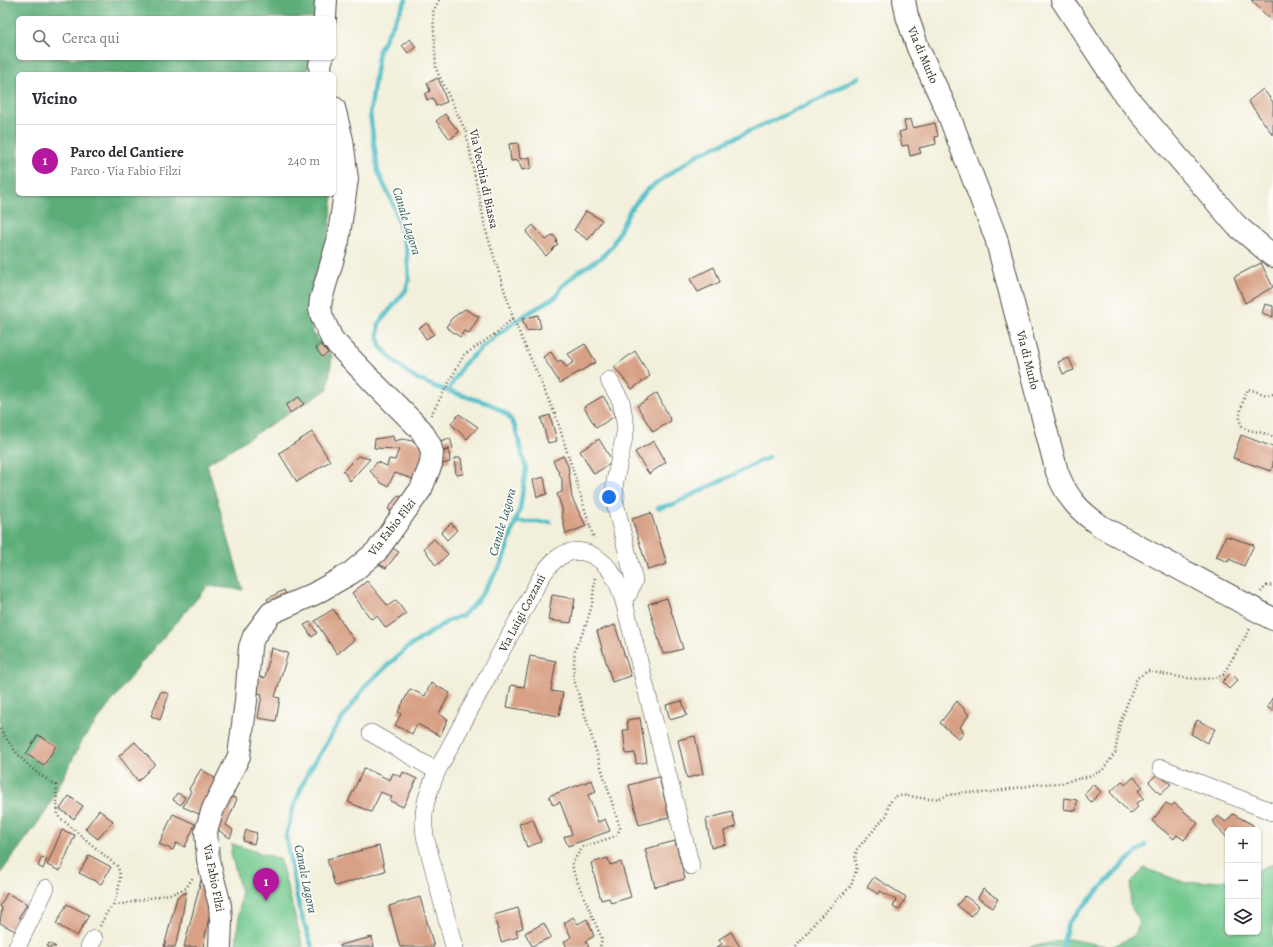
<!DOCTYPE html>
<html lang="it">
<head>
<meta charset="utf-8">
<style>
	body { margin:0; font-family:Alegreya,serif; background:#f2f2f3; color:#2b2b33 }
	.controls { position:absolute; right:12px; bottom:12px; display:grid; overflow:hidden; border-radius:6px; box-shadow:0 1px 3px #0004 }
	.controls button { width:36px; height:36px; display:grid; place-items:center; padding:0; border:0; border-bottom:1px solid #e1e1e2; background:#fff; color:#2b2b33; font:20px sans-serif }
	.you { position:absolute; left:609px; top:497px; width:14px; height:14px; margin:-10px; border:3px solid #fff; border-radius:50%; background:#1a73e8; box-shadow:0 0 0 6px #1a73e833 }
	.badge { display:grid; place-items:center; width:26px; height:26px; border-radius:50%; background:#b5179e; color:#fff; font-size:13px; font-weight:700 }
	.pin { position:absolute; translate:-50% -33px; filter:drop-shadow(0 1px 2px #0008) }
	.pin::after { content:''; position:absolute; top:21px; width:14px; height:12px; background:inherit; clip-path:polygon(0 0,100% 0,50% 100%) }
	.list { margin:0; padding:0; list-style:none }
	h2 { display:flex; justify-content:space-between; align-items:center; height:52px; margin:0; padding:0 16px; font-size:17px }
	h2 small { font-size:13px; font-weight:400; color:#7c7c81 }
	.list li { display:grid; grid-template-columns:26px 1fr auto; gap:12px; align-items:center; box-sizing:border-box; height:72px; padding:0 16px; border-top:1px solid #e1e1e2 }
	.list b { display:block; font-size:15px; white-space:nowrap }
	.list p { margin:0; font-size:13px; white-space:nowrap; color:#7c7c81 }
	.list em { font-size:13px; font-style:normal; color:#7c7c81 }
	.icon { flex:none; width:22px; height:22px; fill:none; stroke:currentColor; stroke-width:2; stroke-linecap:round; stroke-linejoin:round }
	.map { position:relative; flex:none; width:1273px; height:947px; overflow:hidden }
	.search { position:absolute; background:#fff; box-shadow:0 1px 3px #0004; left:16px; top:16px; width:320px; height:44px; display:flex; align-items:center; gap:10px; box-sizing:border-box; padding:0 14px; border-radius:6px; color:#7c7c81; font-size:15px }
	.panel { position:absolute; background:#fff; box-shadow:0 1px 3px #0004; left:16px; top:72px; width:320px; height:124px; border-radius:6px }
	.map>svg:first-child { display:block }
	.green { fill:#72c98e; stroke:#4e7a5c }
	.forest { fill:#5dad79; stroke:#446c52 }
	.lines { fill:none; stroke-linecap:round; stroke-linejoin:round }
	.stream { stroke:#50bec7; stroke-width:4.5 }
	.building { fill:#d8a186 }
	.street-casing { stroke:#494845; stroke-width:18 }
	.secondary-casing { stroke:#494845; stroke-width:24 }
	.path { stroke:#494845; stroke-width:2.5; stroke-dasharray:1 3; stroke-linecap:butt }
	.street { stroke:#fff; stroke-width:17 }
	.secondary { stroke:#fff; stroke-width:22 }
	.labels { text-anchor:middle; dominant-baseline:central; stroke-width:3.5; stroke-linejoin:round; paint-order:stroke }
	.street-label { font-size:12px; fill:#2b2b2b; stroke:#fdfcf7 }
	.water-label { font-size:13px; font-style:italic; fill:#385e62; stroke:#fdfcf7 }
</style>
</head>
<body>
<div class="map">
<svg width="1273" height="947" viewBox="0 0 1273 947">
	<rect width="100%" height="100%" fill="#fdfcf7"/>
	<filter id="ink" filterUnits="userSpaceOnUse"><feTurbulence type="fractalNoise" baseFrequency=".025" numOctaves="2"/><feDisplacementMap in="SourceGraphic" scale="8" xChannelSelector="R" yChannelSelector="G"/><feConvolveMatrix kernelMatrix="1 2 1 2 8 2 1 2 1" color-interpolation-filters="sRGB"/></filter>
	<filter id="wash" filterUnits="userSpaceOnUse"><feTurbulence type="fractalNoise" baseFrequency=".012" numOctaves="4" result="noise"/><feDisplacementMap in="SourceGraphic" scale="16" xChannelSelector="R" yChannelSelector="G"/><feGaussianBlur stdDeviation="0.9" result="paint"/><feColorMatrix in="noise" values="0 0 0 0 0 0 0 0 0 0 0 0 0 0 0 0 0 1.4 0 .05"/><feComposite in="paint" operator="in"/></filter>
	<g filter="url(#wash)">
		<rect width="100%" height="100%" fill="#f2efdb"/>
		<g class="green">
			<polygon points="232,844 280,859 303,947 236,947 241,892 231,853"/>
			<polygon points="1273,864 1273,947 1112,947 1134,936 1140,922 1130,905 1131,883 1144,868 1186,883 1228,880 1228,932 1258,932 1258,870"/>
			<polygon points="1069,939 1110,947 1030,947"/>
		</g>
		<polygon class="forest" points="0,0 317,0 316,18 18,18 18,58 310,58 307,74 18,74 18,194 333,194 329,237 308,307 312,333 332,355 328,389 207,464 243,590 208,586 141,663 82,741 45,813 0,874"/>
		<g class="lines">
			<g class="stream">
				<polyline points="448,391 463,365 481,348 517,320 557,296 561,288 578,272 602,257 612,246 630,210 648,189 697,155 818,100 859,77"/>
				<polyline points="658,508 674,504 769,457"/>
				<polyline points="515,522 550,522"/>
				<polyline points="312,947 299,908 286,837 293,808 307,774 337,726 367,684 407,648 448,621 463,615 478,600 502,563 520,508 526,469 515,427 508,415 490,404 436,387 413,377 396,363 380,346 378,334 379,323 406,290 409,279 407,251 393,204 378,172 370,114 379,50 406,0"/>
				<polyline points="1062,947 1068,923 1118,869 1145,845"/>
			</g>
		</g>
		<g id="blocks">
			<g class="building">
				<polygon points="1251,0 1273,0 1273,22"/>
				<polygon points="410,39 416,47 408,53 402,45"/>
				<polygon points="438,78 447,102 436,106 433,98 427,100 425,94 430,91 427,83"/>
				<polygon points="1263,89 1273,102 1273,135 1248,101"/>
				<polygon points="445,114 459,132 450,139 436,121"/>
				<polygon points="911,119 913,128 935,123 938,136 935,137 936,144 919,148 921,153 910,156 908,145 902,146 899,132 906,130 904,121"/>
				<polygon points="518,143 520,159 530,157 531,168 522,170 518,160 511,161 509,144"/>
				<polygon points="586,211 602,220 588,240 574,230"/>
				<polygon points="533,225 546,240 553,235 557,240 556,242 558,244 546,256 526,232"/>
				<polygon points="1261,263 1273,287 1245,303 1234,277"/>
				<polygon points="714,267 720,282 698,292 690,279"/>
				<polygon points="1265,304 1273,306 1273,317 1262,313"/>
				<polygon points="465,309 479,317 469,333 464,331 460,337 446,327 452,318"/>
				<polygon points="538,315 541,328 527,331 522,319"/>
				<polygon points="427,323 434,334 426,339 419,328"/>
				<polygon points="321,344 328,353 322,357 316,348"/>
				<polygon points="585,344 596,362 560,383 543,357 551,352 557,362 561,360 566,367 574,362 568,354"/>
				<polygon points="635,351 650,376 632,389 614,367"/>
				<polygon points="1069,358 1074,370 1063,374 1058,362"/>
				<polygon points="657,393 671,421 653,432 637,406"/>
				<polygon points="603,396 615,416 596,428 584,407"/>
				<polygon points="299,397 304,404 290,413 286,405"/>
				<polygon points="459,414 478,427 467,439 451,424"/>
				<polygon points="550,415 557,441 548,443 541,418"/>
				<polygon points="312,432 330,461 297,482 279,453"/>
				<polygon points="1241,435 1273,447 1273,465 1271,471 1233,458"/>
				<polygon points="393,436 394,441 403,439 426,444 416,480 395,473 388,486 381,483 370,471 377,462 387,466 389,459 395,460 399,449 374,448 375,439"/>
				<polygon points="450,438 453,448 442,451 440,441"/>
				<polygon points="599,439 613,462 594,474 580,451"/>
				<polygon points="654,441 666,462 649,474 635,452"/>
				<polygon points="449,450 450,462 442,464 441,452"/>
				<polygon points="358,456 370,459 350,481 343,471"/>
				<polygon points="563,456 568,466 572,498 586,526 566,534 562,515 562,508 557,494 562,492 562,479 553,461"/>
				<polygon points="454,458 461,458 463,474 456,475"/>
				<polygon points="544,477 547,494 537,497 533,480"/>
				<polygon points="398,495 404,499 394,513 388,509"/>
				<polygon points="651,513 667,564 648,570 632,519"/>
				<polygon points="451,523 457,530 447,540 441,533"/>
				<polygon points="1226,536 1254,545 1244,566 1229,559 1228,562 1216,557"/>
				<polygon points="434,539 448,554 436,566 424,548"/>
				<polygon points="389,546 399,552 386,568 377,563"/>
				<polygon points="367,581 388,606 396,600 406,614 386,628 377,616 371,619 352,593"/>
				<polygon points="284,590 288,598 271,606 267,599"/>
				<polygon points="552,595 575,599 571,623 548,620"/>
				<polygon points="667,598 683,649 663,654 648,604"/>
				<polygon points="333,609 354,640 337,654 315,621"/>
				<polygon points="310,622 317,633 312,637 304,625"/>
				<polygon points="615,625 631,676 612,682 597,631"/>
				<polygon points="271,648 288,653 275,697 280,698 276,721 258,718 262,694 253,692 256,677 265,678"/>
				<polygon points="530,656 556,661 551,691 563,693 559,716 507,707 511,685 524,687"/>
				<polygon points="1231,673 1238,680 1229,689 1222,682"/>
				<polygon points="431,683 450,693 439,714 448,719 440,736 417,724 412,734 395,725 401,714 398,712 410,689 425,696"/>
				<polygon points="161,691 169,694 160,720 151,716"/>
				<polygon points="1273,697 1273,711 1267,707"/>
				<polygon points="682,701 687,715 670,720 666,705"/>
				<polygon points="957,701 969,715 960,727 964,733 959,739 940,723"/>
				<polygon points="640,718 647,762 636,764 635,753 626,754 623,730 628,730 627,720"/>
				<polygon points="1197,720 1215,729 1207,743 1191,734"/>
				<polygon points="38,735 56,746 44,765 26,754"/>
				<polygon points="695,736 703,774 687,778 678,740"/>
				<polygon points="135,742 155,764 138,781 119,756"/>
				<polygon points="364,768 390,780 393,773 401,777 403,772 417,779 403,807 390,801 392,797 381,792 371,812 348,802"/>
				<polygon points="201,769 219,781 199,814 183,807 191,791 189,789"/>
				<polygon points="1157,774 1171,784 1160,794 1149,782"/>
				<polygon points="659,777 669,817 639,825 629,785"/>
				<polygon points="1134,777 1143,787 1138,791 1144,798 1136,804 1138,807 1130,814 1110,792 1122,781 1125,785"/>
				<polygon points="592,780 596,792 588,795 598,822 605,819 610,831 568,846 564,837 572,834 560,802 553,805 549,796"/>
				<polygon points="1093,784 1101,792 1091,802 1084,794"/>
				<polygon points="177,793 185,797 181,805 173,800"/>
				<polygon points="228,795 237,799 226,825 233,830 230,838 212,826"/>
				<polygon points="69,796 83,806 74,819 60,809"/>
				<polygon points="1064,798 1077,800 1076,811 1063,809"/>
				<polygon points="1166,803 1172,806 1174,803 1198,823 1184,840 1177,835 1174,839 1152,821"/>
				<polygon points="99,810 113,821 98,839 85,829"/>
				<polygon points="732,812 736,827 724,831 726,844 711,848 706,819"/>
				<polygon points="173,814 195,824 185,847 176,843 173,850 159,844"/>
				<polygon points="1233,814 1253,825 1251,830 1228,830 1228,839 1212,821 1218,816 1226,822"/>
				<polygon points="533,819 541,842 527,847 519,824"/>
				<polygon points="62,830 75,835 60,871 47,865"/>
				<polygon points="246,830 257,833 254,844 243,841"/>
				<polygon points="675,841 685,879 655,887 645,849"/>
				<polygon points="379,846 385,871 335,886 327,859"/>
				<polygon points="89,855 111,867 101,884 79,873"/>
				<polygon points="42,857 47,859 43,869 38,866"/>
				<polygon points="608,858 610,865 621,862 631,897 611,903 609,898 601,900 591,863"/>
				<polygon points="874,877 906,897 899,910 893,907 896,900 880,891 878,894 867,887"/>
				<polygon points="207,879 210,912 203,947 184,947 201,880"/>
				<polygon points="983,889 998,899 993,908 978,898"/>
				<polygon points="186,892 180,930 175,947 164,947 177,897"/>
				<polygon points="7,893 27,904 19,917 24,920 17,932 0,923 2,908 0,906"/>
				<polygon points="965,896 979,906 971,916 957,905"/>
				<polygon points="420,897 434,947 400,947 389,906"/>
				<polygon points="67,904 89,915 77,936 56,924"/>
				<polygon points="518,908 523,928 516,930 518,937 501,942 494,915"/>
				<polygon points="573,917 578,924 587,919 594,936 586,941 589,947 567,947 564,942 571,937 564,923"/>
				<polygon points="544,923 551,937 532,946 525,933"/>
				<polygon points="731,932 740,947 717,947 722,944 719,939"/>
				<polygon points="372,937 374,947 340,947 340,945"/>
				<polygon points="49,943 56,947 47,947"/>
			</g>
		</g>
	</g>
	<g filter="url(#ink)">
		<use href="#blocks" fill-opacity="0" stroke="#494845" stroke-width="1"/>
		<g class="lines">
			<g class="street-casing">
				<g id="street">
					<polyline points="609,380 621,401 626,428 615,481 614,499 634,580 629,593 623,598"/>
					<polyline points="371,733 437,771"/>
					<polyline points="1161,768 1273,812"/>
					<polyline points="17,947 46,888"/>
					<polyline points="89,947 94,939"/>
					<path d="M454 947 425 836C421 810 427 795 437 771L540 579C551 560 567 545 590 554 600 559 608 565 613 575 618 582 620 590 623 598L691 866"/>
				</g>
			</g>
			<g class="secondary-casing">
				<g id="secondary">
					<path d="M904 0 907 16 918 48 948 113 996 238 1057 472C1067 498 1079 511 1102 527L1273 619"/>
					<polyline points="1062,0 1124,94 1236,225 1273,256"/>
					<polyline points="325,18 326,0"/>
					<polyline points="321,74 320,65 322,58"/>
					<polyline points="220,947 221,921 220,905 208,860 206,831 213,809 239,756 246,701 250,647 254,636 271,613 314,594 351,573 377,551 421,489 431,464 432,453 430,445 421,430 378,387 332,339 322,317 320,308 321,299 338,241 347,179 342,140 334,108"/>
				</g>
			</g>
			<g class="path">
				<polyline points="439,0 433,12 436,69 466,132 486,231 513,318 557,419 594,539"/>
				<path d="M1273 394 1267 395 1248 389C1244 398 1233 424 1246 429 1255 432 1264 432 1273 437"/>
				<polyline points="431,415 464,355 498,332 513,318"/>
				<polyline points="595,578 592,605 585,628 575,649 573,677 620,828 617,835 613,837 583,847 572,863 574,874 602,939 600,947"/>
				<polyline points="1261,592 1266,586 1273,585"/>
				<path d="M0 729C17 755 28 769 56 785L58 816 117 866C124 878 117 893 113 906L174 893 186 888 194 876"/>
				<polyline points="100,926 107,912 113,906"/>
				<path d="M796 947 817 920 851 886 857 867 855 858 857 849 886 816 889 803 896 796C919 794 927 805 951 794L952 795 965 792 985 793 1040 784 1061 783 1086 777 1102 771 1115 753 1120 723 1137 678 1148 671C1168 675 1204 684 1223 675L1251 627"/>
			</g>
			<use href="#street" class="street"/>
			<use href="#secondary" class="secondary"/>
		</g>
	</g>
	<g class="labels">
		<g class="street-label">
			<text transform="translate(923 55) rotate(67)">Via di Murlo</text>
			<text transform="translate(484 179) rotate(78)">Via Vecchia di Biassa</text>
			<text transform="translate(1028 360) rotate(76)">Via di Murlo</text>
			<text transform="translate(392 527) rotate(-52)">Via Fabio Filzi</text>
			<text transform="translate(522 613) rotate(-62)">Via Luigi Cozzani</text>
			<text transform="translate(214 878) rotate(79)">Via Fabio Filzi</text>
		</g>
		<g class="water-label">
			<text transform="translate(407 221) rotate(73)">Canale Lagora</text>
			<text transform="translate(502 522) rotate(-74)">Canale Lagora</text>
			<text transform="translate(306 879) rotate(78)">Canale Lagora</text>
		</g>
	</g>
</svg>
<div class="controls">
<button>+</button>
<button>−</button>
<button><svg class="icon" aria-label="layers" viewBox="0 0 24 24"><path d="M12 4l9 5-9 5-9-5zM3 14l9 5 9-5"/></svg></button>
</div>
<div class="you"></div>
<div class="pin badge" style="left:266px;top:901px">1</div>
<div class="search"><svg class="icon" aria-label="search" viewBox="0 0 24 24"><circle cx="10" cy="10" r="6"/><path d="M15 15l6 6"/></svg>Cerca qui</div>
<section class="panel">
<h2>Vicino<small></small></h2>
<ul class="list">
<li><span class="badge">1</span><div><b>Parco del Cantiere</b><p>Parco · Via Fabio Filzi</p></div><em>240 m</em></li>
</ul>
</section>
</div>
</body>
</html>
